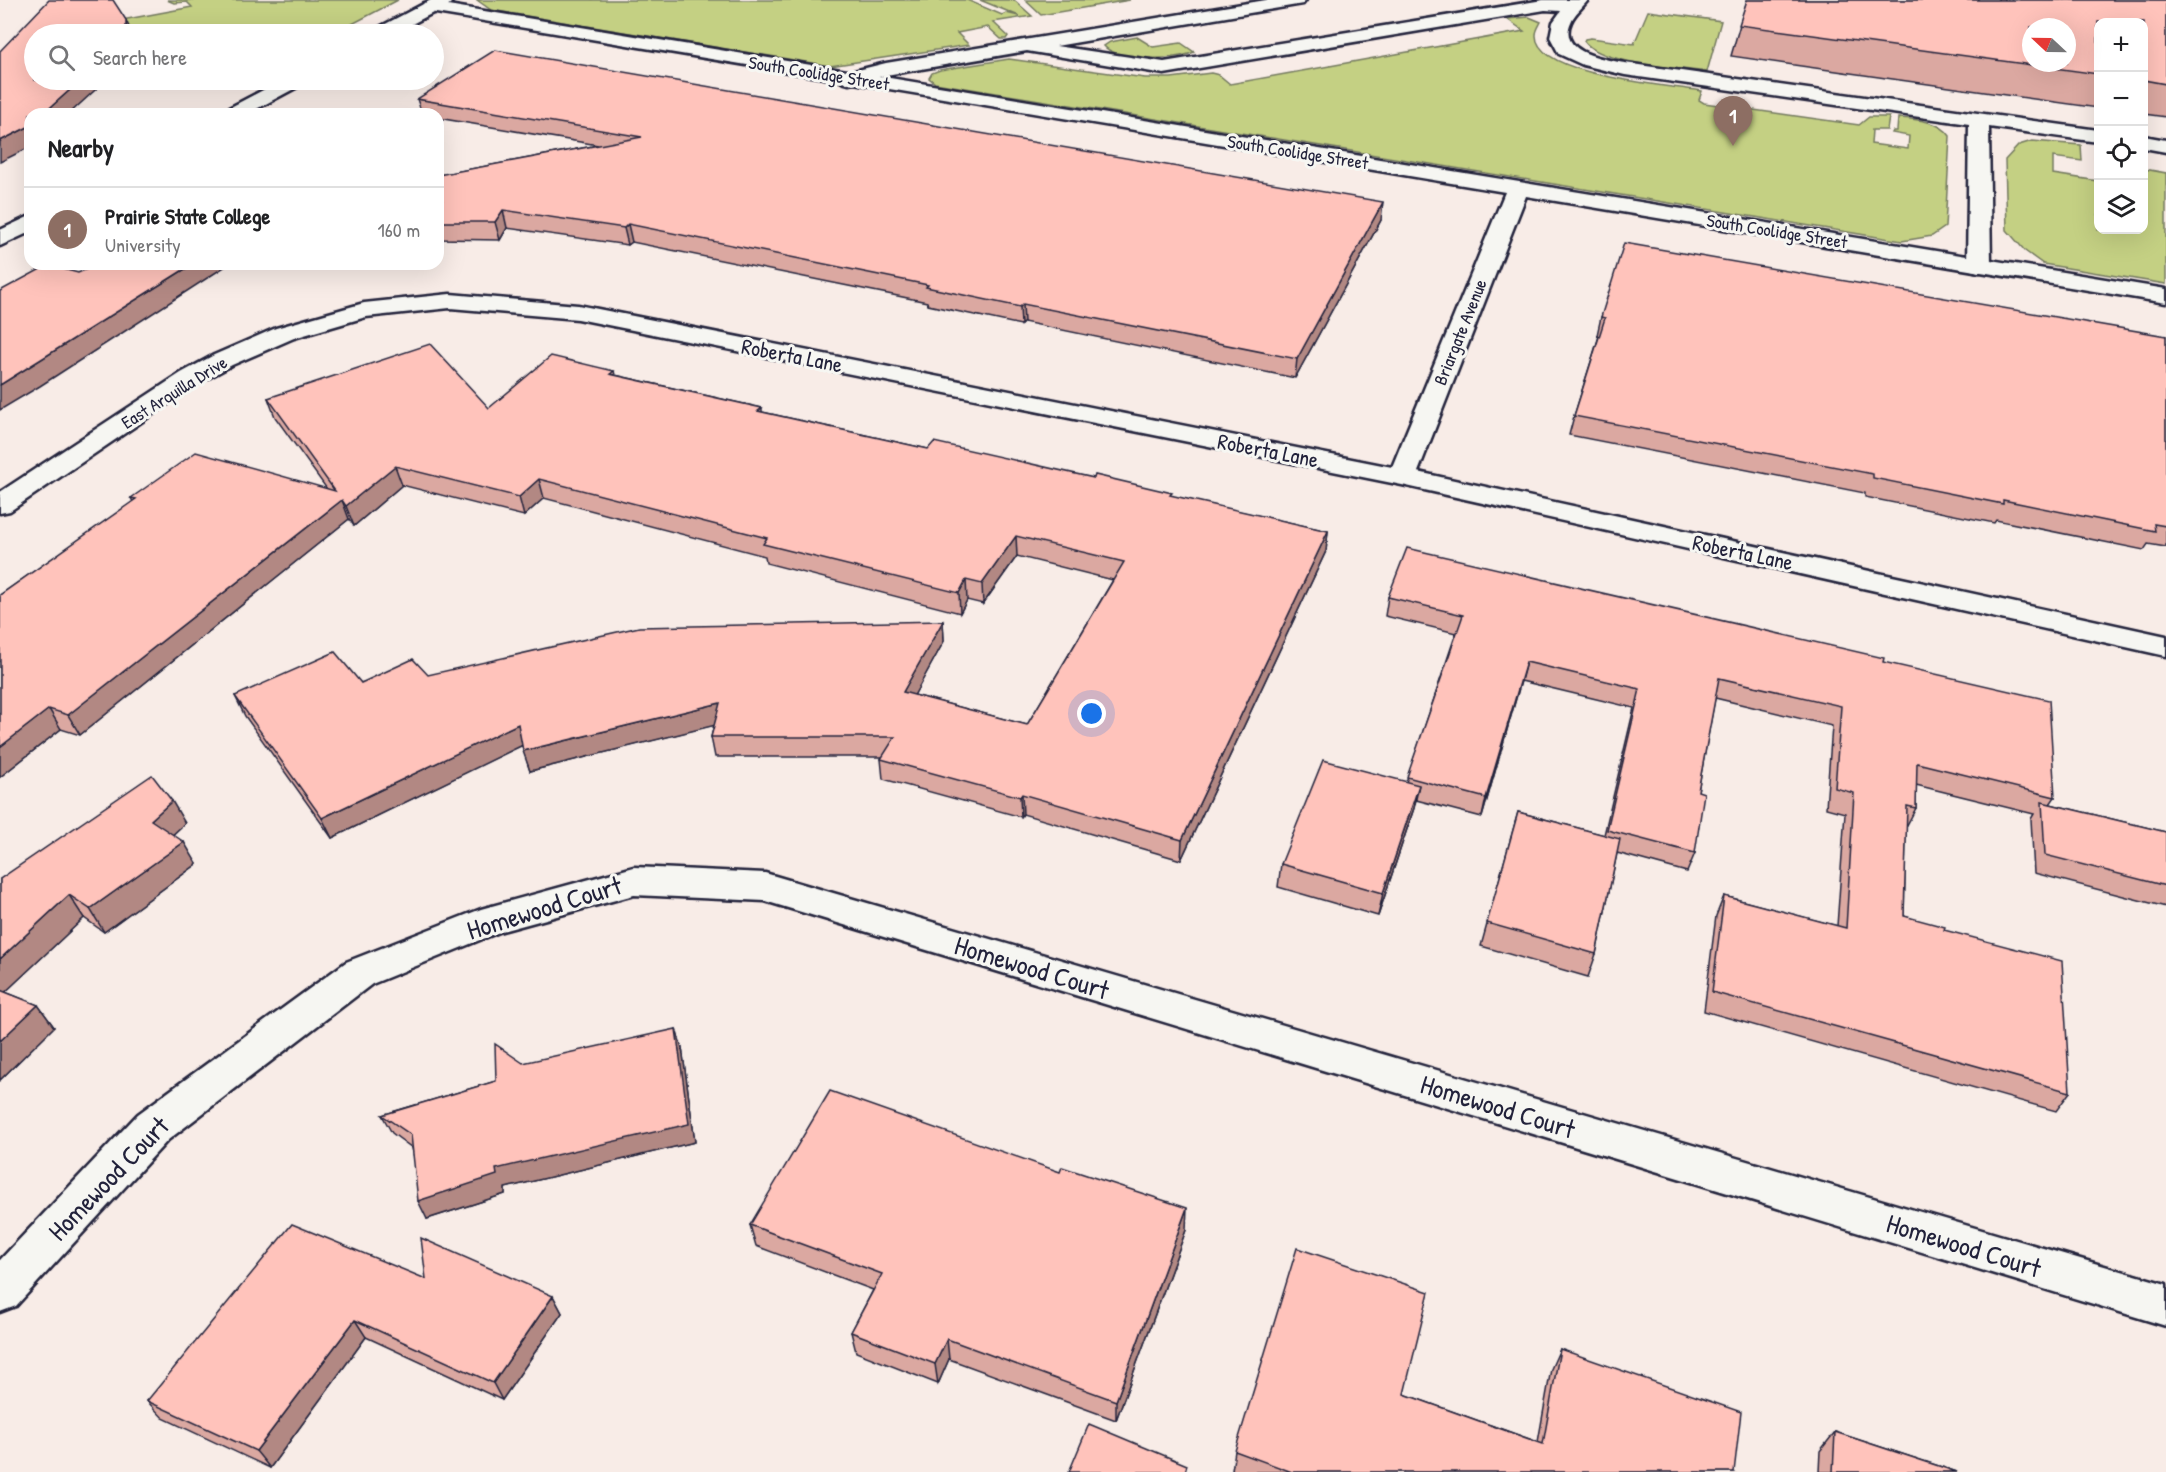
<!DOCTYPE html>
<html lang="en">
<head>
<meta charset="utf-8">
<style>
	body { margin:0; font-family:"Patrick Hand",sans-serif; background:#f6f6f6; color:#202124 }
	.controls { position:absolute; right:18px; top:18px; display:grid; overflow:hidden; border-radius:12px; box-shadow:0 6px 24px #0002 }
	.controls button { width:54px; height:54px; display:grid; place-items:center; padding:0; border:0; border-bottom:2px solid #e0e0e0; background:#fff; color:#202124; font:30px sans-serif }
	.compass { position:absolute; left:2022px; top:18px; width:54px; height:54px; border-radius:50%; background:#fff; box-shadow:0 6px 24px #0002; rotate:292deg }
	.you { position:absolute; left:1092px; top:714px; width:21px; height:21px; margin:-15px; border:4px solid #fff; border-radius:50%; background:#1a73e8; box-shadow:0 0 0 9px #1a73e833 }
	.badge { display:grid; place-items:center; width:39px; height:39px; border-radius:50%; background:#22223b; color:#fff; font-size:20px; font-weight:700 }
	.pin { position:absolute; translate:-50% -50px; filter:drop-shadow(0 2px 3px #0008) }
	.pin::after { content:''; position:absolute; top:32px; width:21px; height:18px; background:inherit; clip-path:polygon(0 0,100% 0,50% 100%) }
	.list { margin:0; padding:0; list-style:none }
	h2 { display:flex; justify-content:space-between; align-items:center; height:78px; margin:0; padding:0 24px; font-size:26px }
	h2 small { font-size:20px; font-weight:400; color:#757577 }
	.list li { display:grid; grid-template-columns:39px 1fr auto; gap:18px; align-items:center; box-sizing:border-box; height:84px; padding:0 24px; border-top:2px solid #e0e0e0 }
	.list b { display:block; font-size:22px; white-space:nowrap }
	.list p { margin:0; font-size:20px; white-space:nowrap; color:#757577 }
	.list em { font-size:20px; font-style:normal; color:#757577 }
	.icon { flex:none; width:33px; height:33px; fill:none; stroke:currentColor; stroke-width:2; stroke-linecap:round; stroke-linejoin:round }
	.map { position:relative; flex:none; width:2166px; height:1472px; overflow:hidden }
	.search { position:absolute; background:#fff; box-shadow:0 6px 24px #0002; left:24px; top:24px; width:420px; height:66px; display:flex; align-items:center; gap:15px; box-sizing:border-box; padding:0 21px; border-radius:33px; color:#757577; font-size:22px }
	.panel { position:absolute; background:#fff; box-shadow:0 6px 24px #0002; left:24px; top:108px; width:420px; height:162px; border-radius:18px }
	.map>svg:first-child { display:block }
	.green { fill:#c4d083; stroke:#73795f; stroke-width:1.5 }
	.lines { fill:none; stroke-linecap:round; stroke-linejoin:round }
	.service-casing { stroke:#22223b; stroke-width:5 }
	.minor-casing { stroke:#22223b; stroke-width:5 }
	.secondary-casing { stroke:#22223b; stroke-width:5 }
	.service { fill:#f6f6f2; fill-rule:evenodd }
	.minor { fill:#f6f6f2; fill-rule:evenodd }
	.secondary { fill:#f6f6f2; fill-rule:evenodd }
	.wall { fill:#dba8a1; stroke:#22223b; stroke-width:1.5 }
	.shaded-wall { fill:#b28883; stroke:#22223b; stroke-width:1.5 }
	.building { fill:#ffc3bb; stroke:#22223b; stroke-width:1.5; fill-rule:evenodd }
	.labels { text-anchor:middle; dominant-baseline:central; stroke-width:6; stroke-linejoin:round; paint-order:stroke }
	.far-street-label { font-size:18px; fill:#22223b; stroke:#f6f6f2 }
	.street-label { font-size:22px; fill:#22223b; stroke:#f6f6f2 }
	.near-street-label { font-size:27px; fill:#22223b; stroke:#f6f6f2 }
</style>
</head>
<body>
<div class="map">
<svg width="2166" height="1472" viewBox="0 0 2166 1472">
	<rect width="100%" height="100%" fill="#f8ece7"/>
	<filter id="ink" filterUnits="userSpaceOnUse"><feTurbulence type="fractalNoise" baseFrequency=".0167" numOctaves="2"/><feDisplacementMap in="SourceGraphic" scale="12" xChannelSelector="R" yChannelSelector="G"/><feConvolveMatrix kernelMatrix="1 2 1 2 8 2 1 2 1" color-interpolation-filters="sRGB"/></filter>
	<g filter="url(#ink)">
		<g class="green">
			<polygon points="167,0 398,0 333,34 81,34 122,20 192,7 187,2 174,3"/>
			<polygon points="477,0 967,0 1002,15 1006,13 1019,16 980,0 1014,0 1032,16 993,22 1008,36 1006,39 1001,39 988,27 957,33 969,45 830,66 491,10"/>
			<polygon points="1025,0 1130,0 1041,15"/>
			<path d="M1648 11 1721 21 1707 72C1678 68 1600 64 1584 41L1585 39 1591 38 1634 44Z"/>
			<path d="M1529 17 1541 22C1539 26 1536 30 1536 35 1535 76 1672 86 1702 91L1699 100 1704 103 1859 125 1869 117H1889L1887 130H1872L1871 144 1908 149 1909 136 1892 133 1893 131H1897L1898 118C1916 119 1940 121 1950 136L1945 227 1932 236 1902 241 935 83 929 78 932 73 940 70 1009 59 1145 78H1171L1211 73 1219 75 1230 84 1524 31 1507 19Z"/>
			<path d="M1137 37 1153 47 1181 43 1194 52C1177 61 1116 61 1104 46L1110 42Z"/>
			<polygon points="2032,141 2081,145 2082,161 2053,157 2053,174 2098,181 2098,230 2144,230 2144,169 2166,173 2166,284 2043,264 2025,251 2007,230 2005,160 2019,145"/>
		</g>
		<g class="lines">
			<g class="service-casing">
				<g id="service">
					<path d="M1266 0H1306L1303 4 1297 5 1056 46 1164 62 1543 0H1588C1583 7 1574 14 1571 22 1557 53 1605 59 1625 63L2098 130V142L1989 127 1991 265 1987 270 1979 272 1971 270 1967 265 1969 124 1625 75 1583 65 1559 54 1550 37 1553 22 1561 11 1545 10 1164 74 1027 51 886 75 849 84 842 82 839 78 842 74 886 63Z"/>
					<polygon points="2144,136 2166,140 2166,152 2144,148"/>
				</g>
			</g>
			<g class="minor-casing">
				<g id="minor">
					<polygon points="430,2 2166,289 2166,303 1526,196 1418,472 2166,636 2166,656 1402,485 578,319 450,308 366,317 294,338 232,365 199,383 10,511 0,513 0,492 181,373 214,355 276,328 364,303 450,294 578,305 1392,467 1505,192 424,11 421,7 424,3"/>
					<polygon points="634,867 765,873 2166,1284 2166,1326 765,901 634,895 502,931 372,984 168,1140 16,1306 0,1312 0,1260 138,1114 346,962 481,909"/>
				</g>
			</g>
			<g class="secondary-casing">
				<g id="secondary">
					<polygon points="431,0 453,0 450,4 393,34 371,34 374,30"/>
					<polygon points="282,80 306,80 303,84 247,114 222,114 225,110"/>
					<polygon points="30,216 30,232 0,246 0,230"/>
				</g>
			</g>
			<use href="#service" class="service"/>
			<use href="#minor" class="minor"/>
			<use href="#secondary" class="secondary"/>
		</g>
		<g class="wall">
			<polygon points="1747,0 2166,0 2166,117 2144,114 2144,22 2098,22 2098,108 1731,56"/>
			<polygon points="417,99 1381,220 1295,378 1024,322 1021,325 928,305 927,302 632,242 628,245 507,228 500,240 438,239 438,175 598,145 438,118 438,114 422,114"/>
			<polygon points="1601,317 2166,336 2166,547 2148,544 2144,550 1996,520 1994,523 1865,497 1865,493 1569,435 1574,416 1599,336 1597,335"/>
			<polygon points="614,371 615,375 762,408 762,412 928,449 1171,496 1328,531 1326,551 1181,860 1023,814 1021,817 883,779 881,759 882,757 715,757 711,737 714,725 530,771 522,745 332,838 245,716 235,696 943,621 944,641 914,695 1027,725 1113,580 1017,556 983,604 967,600 960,613 766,563 765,556 544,498 524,516 402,485 354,526 349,519 80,735 61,729 0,777 0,595 133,502 131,498 327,489 275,417 268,398 489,408"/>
			<polygon points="1388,597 1883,662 2055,797 2050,804 2166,832 2166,907 2034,873 2031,819 2034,814 1916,785 1916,808 1906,827 1904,916 1944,930 2070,1092 2056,1111 1704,1011 1716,916 1724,896 1837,926 1845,813 1826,808 1832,726 1715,698 1698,791 1695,853 1687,872 1617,853 1596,954 1588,977 1481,946 1518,812 1604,835 1634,708 1521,681 1482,817 1416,800 1414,808 1378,916 1278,887 1281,864 1406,782 1456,633 1385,616"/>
			<polygon points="185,823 173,834 197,864 104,932 84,918 5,992 38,1005 54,1027 0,1080 0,879"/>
			<polygon points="682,1048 695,1142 505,1188 505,1194 427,1219 412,1148 392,1133 382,1115 496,1081 523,1063"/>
			<polygon points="750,1225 1186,1230 1116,1420 949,1359 938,1384 856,1352 851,1332 873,1290 756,1246"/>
			<polygon points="426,1279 553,1296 562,1313 502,1400 366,1337 270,1468 163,1418 147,1401"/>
			<polygon points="1560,1349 1734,1472 1238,1472 1232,1470 1235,1451 1404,1394 1538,1442 1551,1369"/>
			<polygon points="1835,1432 1957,1472 1819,1472 1820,1451"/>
		</g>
		<g class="shaded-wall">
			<polygon points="126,20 132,34 126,34"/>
			<polygon points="81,80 106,80 69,114 43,114"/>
			<polygon points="30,126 30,147 0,162 0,141"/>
			<polygon points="1383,202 1381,220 1295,378 1297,359"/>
			<polygon points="503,210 507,228 500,240 495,222"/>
			<polygon points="628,224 632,242 628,245 624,228"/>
			<polygon points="193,264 229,264 40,386 0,410 0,385"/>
			<polygon points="1023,304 1024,322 1021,325 1020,307"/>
			<polygon points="395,466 402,485 354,526 346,506"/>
			<polygon points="539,479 544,498 524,516 519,497"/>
			<polygon points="342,500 349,519 80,735 68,715"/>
			<polygon points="1328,531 1326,551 1181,860 1182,840"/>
			<polygon points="1016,536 1017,556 983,604 982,584"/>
			<polygon points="966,580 967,600 960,613 959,593"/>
			<polygon points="943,621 944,641 905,712 903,692"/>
			<polygon points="1526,662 1521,681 1482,817 1486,798"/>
			<polygon points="720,703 724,723 530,771 523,751"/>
			<polygon points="49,709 61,729 0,777 0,747"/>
			<polygon points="518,724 525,744 332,838 322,818"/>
			<polygon points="1419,785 1414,808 1378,916 1383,893"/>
			<polygon points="1022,794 1023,814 1021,817 1020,797"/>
			<polygon points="172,801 185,823 164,843 151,820"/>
			<polygon points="184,842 197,864 104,932 90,909"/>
			<polygon points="69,895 84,918 0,997 0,959"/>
			<polygon points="38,1005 54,1027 0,1080 0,1041"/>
			<polygon points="676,1029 682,1048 695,1142 505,1188 505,1194 427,1219 418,1201 496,1169"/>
			<polygon points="1187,1208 1186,1230 1116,1420 1116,1401"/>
			<polygon points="553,1296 562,1313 502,1400 493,1383"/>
			<polygon points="355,1320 366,1337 270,1468 256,1451"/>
			<polygon points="947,1339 949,1359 938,1384 935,1364"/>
		</g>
		<g class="building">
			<polygon points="49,0 113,0 126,20 126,34 34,34 34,80 81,80 43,114 30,114 30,126 0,141 0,51"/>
			<path d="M1747 0H2166V84L2144 80V22H2098V74L1739 25ZM2031 27H2067V63H2031Z"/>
			<polygon points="495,50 1383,202 1297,359 1023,304 1020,307 926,287 928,285 628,224 624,228 503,210 495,222 438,222 438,207 442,201 438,201 438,175 642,137 417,99"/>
			<polygon points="1624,243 2166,336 2166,526 2154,524 2155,531 2003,500 2003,504 1873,478 1873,474 1574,416 1605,318 1601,317"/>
			<polygon points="99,264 193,264 0,385 0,291 48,265 78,273"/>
			<polygon points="430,344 489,408 551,356 614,371 610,374 762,408 758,411 928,449 934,442 1094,478 1095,475 1172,493 1170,495 1328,531 1182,840 1022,794 1020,797 881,759 895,737 711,737 720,703 523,751 518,724 322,818 235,696 335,652 361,683 413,659 428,675 639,627 943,621 903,692 1027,725 1124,562 1016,536 982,584 966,580 959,593 763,544 767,538 539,479 519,497 395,466 346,506 342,500 68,715 49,709 0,747 0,595 136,499 131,498 196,452 335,491 268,398"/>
			<polygon points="1407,548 1884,658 1883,662 2049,700 2055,797 1917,763 1916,808 1907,806 1904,916 1945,927 1944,930 2062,961 2070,1092 1712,992 1724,896 1846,928 1854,793 1835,788 1841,706 1719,678 1698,791 1704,793 1695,853 1607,830 1640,689 1526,662 1486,798 1407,777 1463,615 1388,597"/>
			<polygon points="1323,760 1419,785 1383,893 1281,864"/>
			<polygon points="152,775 172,801 151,820 184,842 90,909 69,895 0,959 0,879"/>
			<polygon points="2042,802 2166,832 2166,886 2045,855"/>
			<polygon points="1518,812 1620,839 1596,954 1487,923"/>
			<polygon points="0,990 38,1005 0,1041"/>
			<polygon points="676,1029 689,1124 496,1169 497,1175 418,1201 411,1135 382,1115 496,1081 495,1044 523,1063"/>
			<polygon points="830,1091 1060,1172 1062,1167 1187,1208 1116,1401 947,1339 935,1364 851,1332 882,1274 750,1225"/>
			<polygon points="292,1224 426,1279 421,1238 553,1296 493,1383 355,1320 256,1451 147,1401"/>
			<polygon points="1297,1248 1429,1292 1404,1394 1543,1444 1560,1349 1741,1412 1734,1472 1292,1472 1235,1451"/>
			<polygon points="1089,1424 1187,1465 1185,1472 1069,1472"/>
			<polygon points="1835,1432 1957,1472 1833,1472"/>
		</g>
	</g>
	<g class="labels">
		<g class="far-street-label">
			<text transform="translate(819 73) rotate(9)">South Coolidge Street</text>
			<text transform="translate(1298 152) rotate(9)">South Coolidge Street</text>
			<text transform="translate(1777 231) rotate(9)">South Coolidge Street</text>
			<text transform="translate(1460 332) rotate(-68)">Briargate Avenue</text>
			<text transform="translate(174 392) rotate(-32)">East Arquilla Drive</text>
		</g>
		<g class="street-label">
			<text transform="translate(792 355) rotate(11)">Roberta Lane</text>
			<text transform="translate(1268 450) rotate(11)">Roberta Lane</text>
			<text transform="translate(1743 552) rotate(12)">Roberta Lane</text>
		</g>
		<g class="near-street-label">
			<text transform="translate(544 907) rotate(-17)">Homewood Court</text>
			<text transform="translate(1032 967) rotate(17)">Homewood Court</text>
			<text transform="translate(1498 1106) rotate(17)">Homewood Court</text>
			<text transform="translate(108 1178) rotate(-46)">Homewood Court</text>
			<text transform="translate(1964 1245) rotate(17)">Homewood Court</text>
		</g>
	</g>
</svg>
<div class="controls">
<button>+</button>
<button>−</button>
<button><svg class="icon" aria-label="locate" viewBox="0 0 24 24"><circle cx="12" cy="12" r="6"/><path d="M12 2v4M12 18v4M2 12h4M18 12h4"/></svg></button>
<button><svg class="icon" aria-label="layers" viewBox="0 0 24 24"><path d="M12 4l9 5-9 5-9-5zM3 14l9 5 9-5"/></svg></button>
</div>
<svg class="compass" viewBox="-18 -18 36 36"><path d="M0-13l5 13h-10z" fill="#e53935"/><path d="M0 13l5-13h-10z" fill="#757577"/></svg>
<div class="you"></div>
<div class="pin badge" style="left:1733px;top:146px;background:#8d6e63">1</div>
<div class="search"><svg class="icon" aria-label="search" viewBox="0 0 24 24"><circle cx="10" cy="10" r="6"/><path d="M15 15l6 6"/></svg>Search here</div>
<section class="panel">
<h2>Nearby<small></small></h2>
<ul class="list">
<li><span class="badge" style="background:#8d6e63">1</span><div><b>Prairie State College</b><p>University</p></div><em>160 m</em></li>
</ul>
</section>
</div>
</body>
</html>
